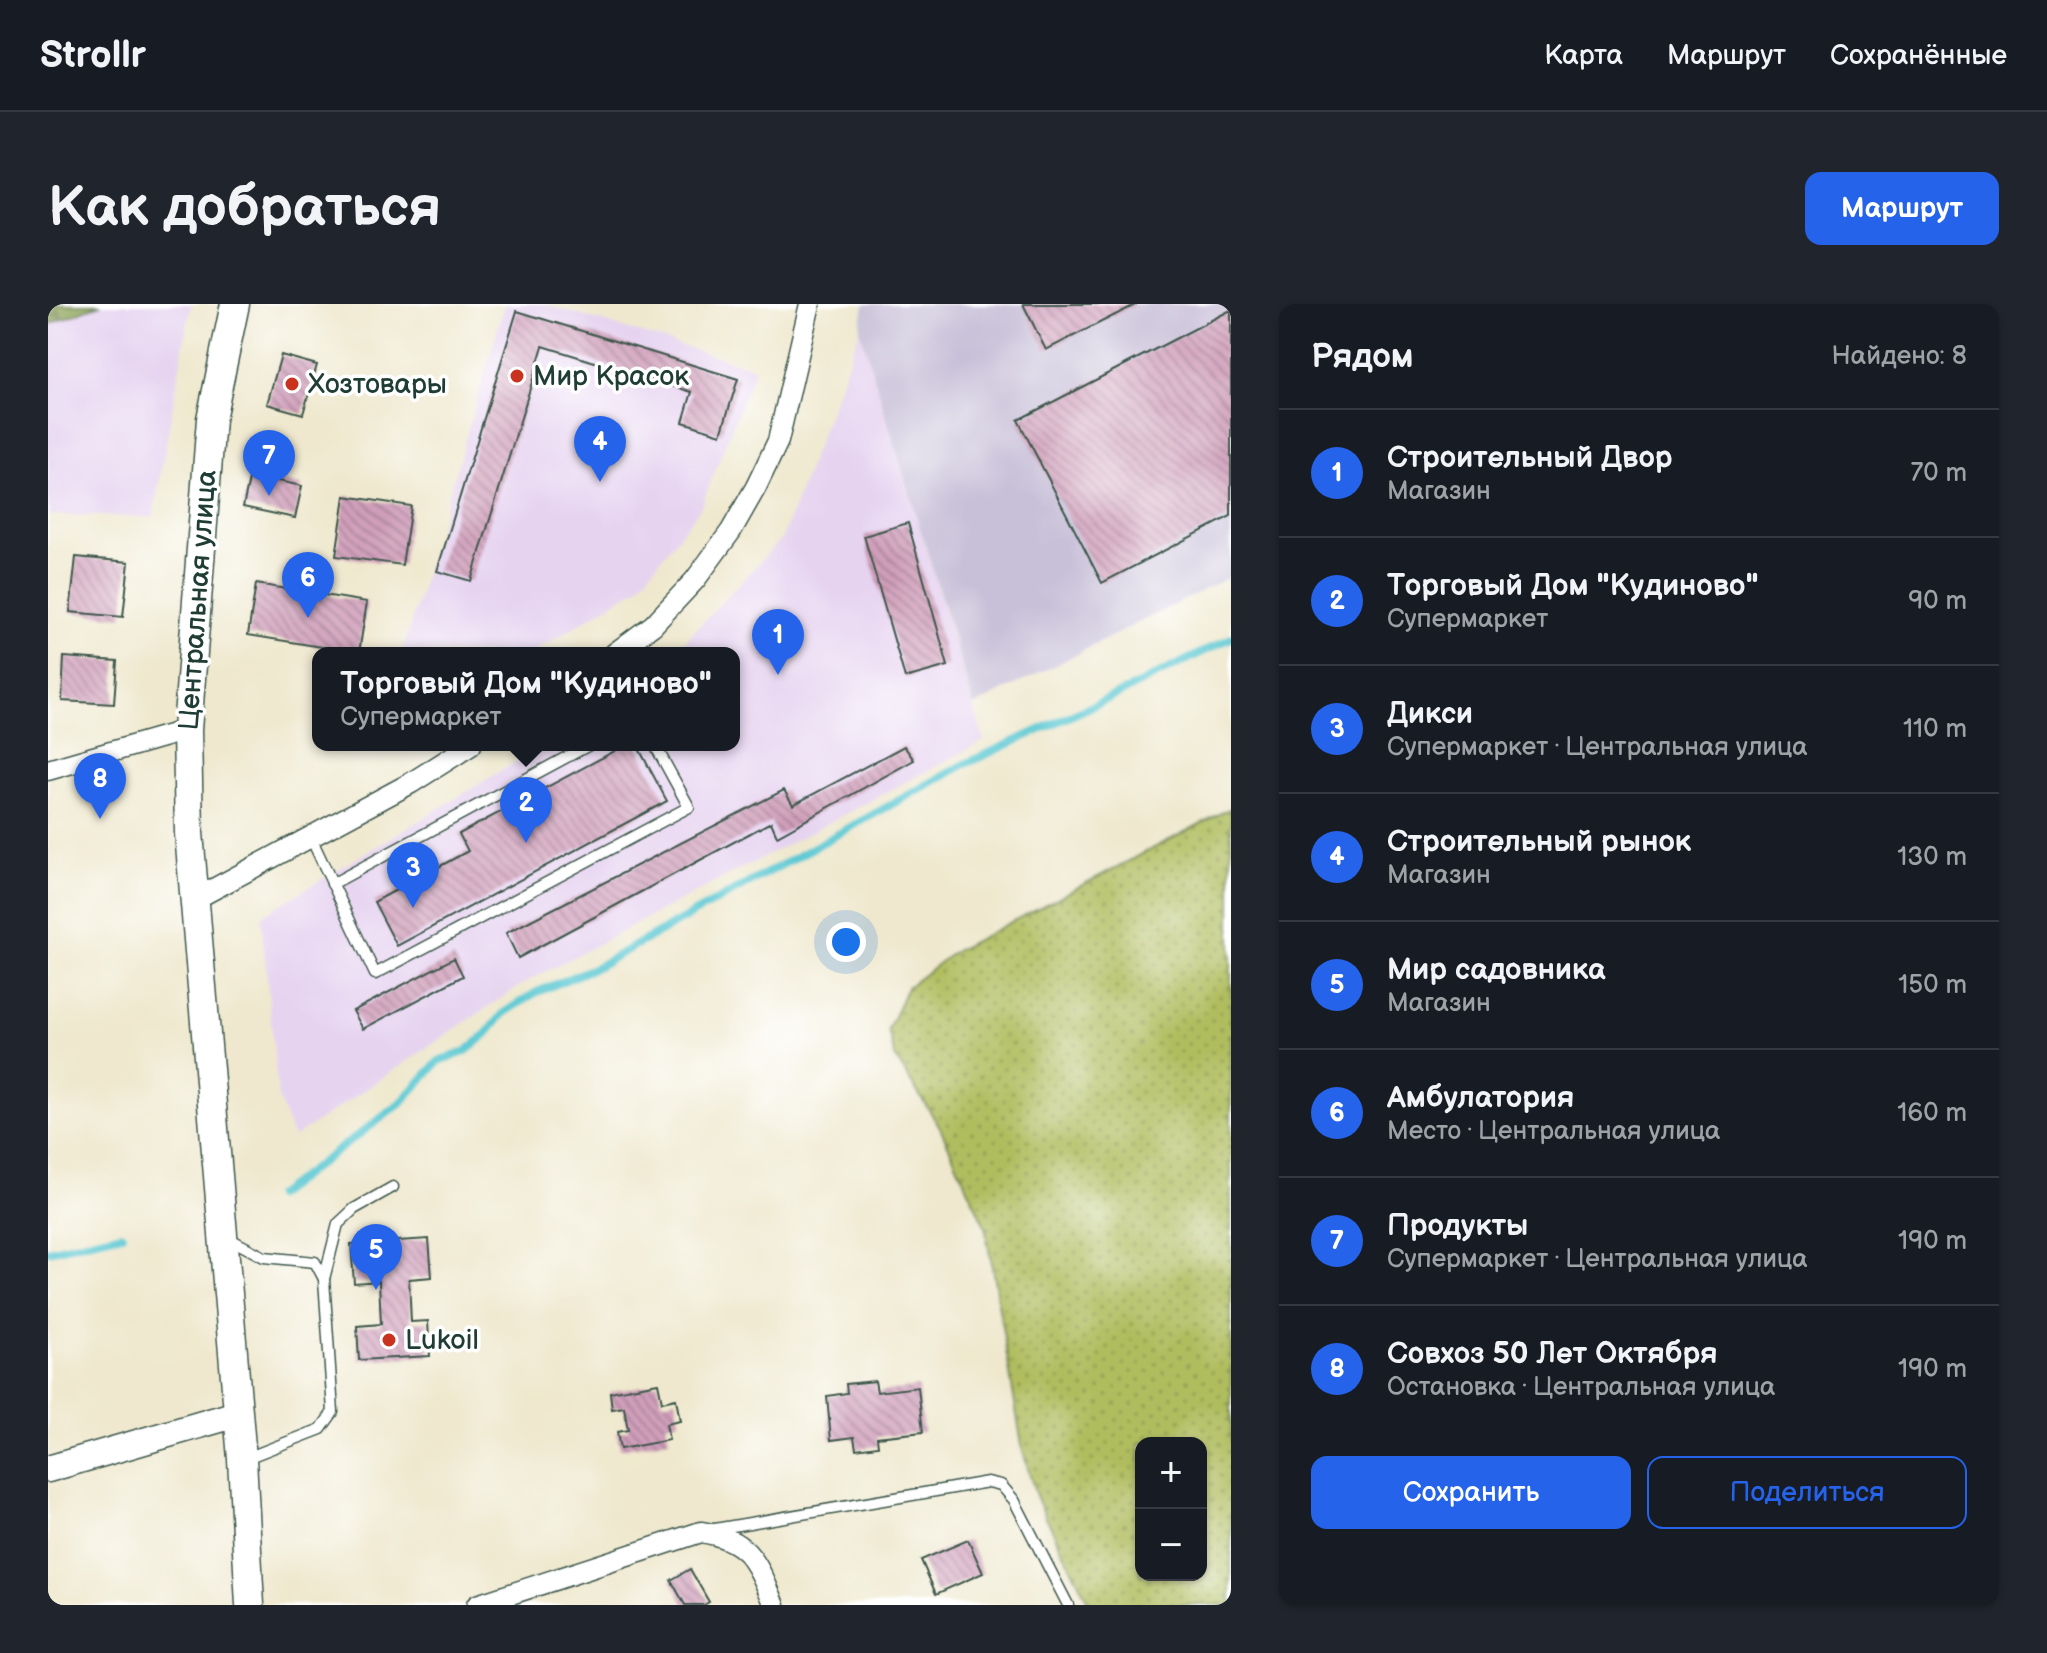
<!DOCTYPE html>
<html lang="ru">
<head>
<meta charset="utf-8">
<style>
	body { margin:0; font-family:"Balsamiq Sans",sans-serif; background:#20242c; color:#f1f3f6 }
	.controls { position:absolute; right:24px; bottom:24px; display:grid; overflow:hidden; border-radius:16px; box-shadow:0 2px 6px #0004 }
	.controls button { width:72px; height:72px; display:grid; place-items:center; padding:0; border:0; border-bottom:2px solid #363941; background:#171b24; color:#f1f3f6; font:40px sans-serif }
	.you { position:absolute; left:798px; top:638px; width:28px; height:28px; margin:-20px; border:6px solid #fff; border-radius:50%; background:#1a73e8; box-shadow:0 0 0 12px #1a73e833 }
	.badge { display:grid; place-items:center; width:52px; height:52px; border-radius:50%; background:#2563eb; color:#fff; font-size:26px; font-weight:700 }
	.pin { position:absolute; translate:-50% -66px; filter:drop-shadow(0 2px 4px #0008) }
	.pin::after { content:''; position:absolute; top:42px; width:28px; height:24px; background:inherit; clip-path:polygon(0 0,100% 0,50% 100%) }
	.popup { position:absolute; left:264px; top:343px; width:428px; height:104px; box-sizing:border-box; display:grid; place-content:center; border-radius:16px; background:#171b24; filter:drop-shadow(0 2px 6px #0005); font-size:26px; white-space:nowrap; color:#9ea1a6 }
	.popup b { font-size:30px; color:#f1f3f6 }
	.popup::after { content:''; position:absolute; left:50%; top:100%; margin-left:-16px; border:16px solid transparent; border-top-color:#171b24 }
	.list { margin:0; padding:0; list-style:none }
	h2 { display:flex; justify-content:space-between; align-items:center; height:104px; margin:0; padding:0 32px; font-size:34px }
	h2 small { font-size:26px; font-weight:400; color:#9ea1a6 }
	.list li { display:grid; grid-template-columns:52px 1fr auto; gap:24px; align-items:center; box-sizing:border-box; height:128px; padding:0 32px; border-top:2px solid #363941 }
	.list b { display:block; font-size:30px; white-space:nowrap }
	.list p { margin:0; font-size:26px; white-space:nowrap; color:#9ea1a6 }
	.list em { font-size:26px; font-style:normal; color:#9ea1a6 }
	.actions { display:flex; gap:16px; padding:24px 32px }
	.actions a { flex:1; padding:18px 0; border:2px solid #2563eb; border-radius:16px; text-align:center; font-size:28px; color:#2563eb }
	.actions .main { background:#2563eb; color:#fff }
	.map { position:relative; flex:none; width:1183px; height:1301px; overflow:hidden; border-radius:16px }
	header { display:flex; align-items:center; gap:48px; box-sizing:border-box; height:112px; padding:0 40px; background:#171b24; border-bottom:2px solid #363941 }
	header strong { font-size:38px }
	nav { display:flex; gap:44px; margin-inline-start:auto; font-size:28px }
	.intro { display:flex; align-items:center; justify-content:space-between; box-sizing:border-box; height:192px; padding:0 48px }
	h1 { margin:0; font-size:56px }
	.button { padding:20px 36px; border-radius:16px; background:#2563eb; color:#fff; font-size:28px; font-weight:700 }
	main { display:flex; gap:48px; padding:0 48px }
	aside { flex:1; background:#171b24; border-radius:16px; box-shadow:0 2px 6px #0004 }
	.map>svg:first-child { display:block }
	.built { fill:#e6d3f0 }
	.industrial { fill:#c8c0d8 }
	.grass { fill:url(#grass-dots); stroke:#687d4a; stroke-width:2; fill-rule:evenodd }
	.forest { fill:url(#forest-firs); stroke:#567045; stroke-width:2 }
	.lines { fill:none; stroke-linecap:round; stroke-linejoin:round }
	.stream { stroke:#5dc9d3; stroke-width:8 }
	.building { fill:url(#building-back-hatch) }
	.service-casing { stroke:#3e574b; stroke-width:13 }
	.minor-casing { stroke:#3e574b; stroke-width:23 }
	.tertiary-casing { stroke:#3e574b; stroke-width:29 }
	.secondary-casing { stroke:#3e574b; stroke-width:31 }
	.service { stroke:#fff; stroke-width:10 }
	.minor { stroke:#fff; stroke-width:20 }
	.tertiary { stroke:#fff; stroke-width:26 }
	.secondary { stroke:#fff; stroke-width:28 }
	.poi-dot { fill:#c8321e; stroke:#fff; stroke-width:3 }
	.labels { text-anchor:middle; dominant-baseline:central; stroke-width:7; stroke-linejoin:round; paint-order:stroke }
	.poi-label { font-size:28px; fill:#1f3d34; stroke:#fff; text-anchor:start }
	.street-label { font-size:28px; fill:#1f3d34; stroke:#fff }
</style>
</head>
<body>
<header>
<strong>Strollr</strong>
<nav><a>Карта</a><a>Маршрут</a><a>Сохранённые</a></nav>
</header>
<div class="intro"><h1>Как добраться</h1><a class="button">Маршрут</a></div>
<main>
<div class="map">
<svg width="1183" height="1301" viewBox="0 0 1183 1301">
	<defs>
		<pattern id="grass-dots" width="8" height="8" patternUnits="userSpaceOnUse" patternTransform="scale(2)"><rect width="8" height="8" fill="#b0bd5f"/><path d="M2 2h.1M6 6h.1" fill="none" stroke="#8f9b4f" stroke-width="1.8" stroke-linecap="round"/></pattern>
		<pattern id="forest-firs" width="22" height="20" patternUnits="userSpaceOnUse" patternTransform="scale(2)"><rect width="22" height="20" fill="#8ca456"/><path d="M5 1l3.5 6h-7zM16 11l3.5 6h-7z" fill="#728748"/></pattern>
		<pattern id="building-back-hatch" width="6" height="6" patternUnits="userSpaceOnUse" patternTransform="scale(2)"><rect width="6" height="6" fill="#d09eba"/><path d="M-1 5l2 2M0 0l6 6M5-1l2 2" fill="none" stroke="#a88298"/></pattern>
	</defs>
	<rect width="100%" height="100%" fill="#fff"/>
	<filter id="ink" filterUnits="userSpaceOnUse"><feTurbulence type="fractalNoise" baseFrequency=".0125" numOctaves="2"/><feDisplacementMap in="SourceGraphic" scale="16" xChannelSelector="R" yChannelSelector="G"/><feConvolveMatrix kernelMatrix="1 2 1 2 8 2 1 2 1" color-interpolation-filters="sRGB"/></filter>
	<filter id="wash" filterUnits="userSpaceOnUse"><feTurbulence type="fractalNoise" baseFrequency=".006" numOctaves="4" result="noise"/><feDisplacementMap in="SourceGraphic" scale="32" xChannelSelector="R" yChannelSelector="G"/><feGaussianBlur stdDeviation="1.8" result="paint"/><feColorMatrix in="noise" values="0 0 0 0 0 0 0 0 0 0 0 0 0 0 0 0 0 1.4 0 .05"/><feComposite in="paint" operator="in"/></filter>
	<g filter="url(#wash)">
		<rect width="100%" height="100%" fill="#efe8ce"/>
		<g class="built">
			<polygon points="0,0 143,0 105,213 0,211"/>
			<polygon points="457,0 495,0 707,64 653,203 591,283 484,349 354,349"/>
			<polygon points="812,26 936,437 476,679 245,834 230,793 213,612 496,441 686,441 686,349 626,349 734,234"/>
		</g>
		<polygon class="industrial" points="816,0 1183,0 1183,272 926,402 812,26"/>
		<path class="grass" d="M1183 504V1301H1042L989 1195 975 1147 937 922 892 823 847 753 840 726 859 683 907 647ZM1093 1139H1153V1271H1093Z"/>
		<polygon class="forest" points="0,0 53,0 0,21"/>
		<g class="lines">
			<g class="stream">
				<polyline points="228,892 352,800 391,757 417,748 439,730 455,710 487,689 550,662 917,460 1077,387 1183,334"/>
				<polyline points="0,947 74,930"/>
			</g>
		</g>
		<g id="blocks">
			<g class="building">
				<polygon points="975,0 1089,0 998,46"/>
				<polygon points="1183,6 1183,212 1054,279 970,116"/>
				<polygon points="469,7 690,75 673,130 635,118 644,88 495,42 423,277 389,267"/>
				<polygon points="233,51 269,61 255,110 219,100"/>
				<polygon points="202,171 254,182 247,214 195,203"/>
				<polygon points="297,192 363,202 354,261 288,252"/>
				<polygon points="860,219 900,362 857,374 816,232"/>
				<polygon points="28,253 81,258 75,313 22,308"/>
				<polygon points="208,280 319,298 311,349 200,331"/>
				<polygon points="16,353 69,357 66,400 14,397"/>
				<polygon points="578,441 589,441 619,497 349,642 326,598 420,547 411,530"/>
				<polygon points="856,442 866,456 729,532 723,518 470,654 458,629 736,486 745,501"/>
				<polygon points="406,654 415,672 315,725 305,707"/>
				<polygon points="381,935 384,973 361,975 363,1018 380,1017 382,1052 311,1056 309,1022 333,1020 331,977 306,979 303,940"/>
				<polygon points="827,1077 829,1088 870,1083 875,1128 829,1133 830,1142 808,1145 806,1133 783,1136 779,1092 799,1089 798,1080"/>
				<polygon points="610,1079 614,1098 628,1095 632,1117 618,1120 621,1136 572,1145 569,1128 580,1126 576,1103 564,1105 562,1088"/>
				<polygon points="920,1236 935,1269 888,1290 873,1256"/>
				<polygon points="642,1265 661,1298 656,1301 637,1301 623,1276"/>
			</g>
		</g>
	</g>
	<g filter="url(#ink)">
		<use href="#blocks" fill-opacity="0" stroke="#3e574b" stroke-width="2"/>
		<g class="lines">
			<g class="service-casing">
				<g id="service">
					<polyline points="263,534 327,670 641,503 607,441"/>
					<polyline points="284,580 541,441"/>
					<polyline points="180,934 216,953 267,958 276,975 285,1108 273,1125 196,1155"/>
					<polyline points="276,975 290,920 306,905 345,883"/>
					<polyline points="667,1225 940,1178 953,1181 966,1196 1020,1301"/>
				</g>
			</g>
			<g class="minor-casing">
				<g id="minor">
					<polyline points="567,349 605,321 647,276 683,227 708,183 730,137 762,0"/>
					<polyline points="0,466 139,426"/>
					<polyline points="147,595 363,479 423,441"/>
					<path d="M429 1301 653 1228C702 1235 709 1260 727 1301"/>
				</g>
			</g>
			<g class="tertiary-casing">
				<polyline id="tertiary" points="0,1165 189,1110"/>
			</g>
			<g class="secondary-casing">
				<polyline id="secondary" points="187,0 163,115 139,426 141,529 194,1155 202,1301"/>
			</g>
			<use href="#service" class="service"/>
			<use href="#minor" class="minor"/>
			<use href="#tertiary" class="tertiary"/>
			<use href="#secondary" class="secondary"/>
		</g>
	</g>
	<g class="poi-dot">
		<circle cx="469" cy="72" r="8"/>
		<circle cx="244" cy="80" r="8"/>
		<circle cx="341" cy="1036" r="8"/>
	</g>
	<g class="labels">
		<g class="poi-label">
			<text x="485" y="72">Мир Красок</text>
			<text x="260" y="80">Хозтовары</text>
			<text x="357" y="1036">Lukoil</text>
		</g>
		<g class="street-label">
			<text transform="translate(150 296) rotate(-86)">Центральная улица</text>
		</g>
	</g>
</svg>
<div class="controls">
<button>+</button>
<button>−</button>
</div>
<div class="you"></div>
<div class="pin badge" style="left:730px;top:371px">1</div>
<div class="pin badge" style="left:478px;top:539px">2</div>
<div class="popup"><b>Торговый Дом &quot;Кудиново&quot;</b>Супермаркет</div>
<div class="pin badge" style="left:365px;top:604px">3</div>
<div class="pin badge" style="left:552px;top:178px">4</div>
<div class="pin badge" style="left:328px;top:986px">5</div>
<div class="pin badge" style="left:260px;top:314px">6</div>
<div class="pin badge" style="left:221px;top:192px">7</div>
<div class="pin badge" style="left:52px;top:515px">8</div>
</div>
<aside>
<h2>Рядом<small>Найдено: 8</small></h2>
<ul class="list">
<li><span class="badge">1</span><div><b>Строительный Двор</b><p>Магазин</p></div><em>70 m</em></li>
<li><span class="badge">2</span><div><b>Торговый Дом &quot;Кудиново&quot;</b><p>Супермаркет</p></div><em>90 m</em></li>
<li><span class="badge">3</span><div><b>Дикси</b><p>Супермаркет · Центральная улица</p></div><em>110 m</em></li>
<li><span class="badge">4</span><div><b>Строительный рынок</b><p>Магазин</p></div><em>130 m</em></li>
<li><span class="badge">5</span><div><b>Мир садовника</b><p>Магазин</p></div><em>150 m</em></li>
<li><span class="badge">6</span><div><b>Амбулатория</b><p>Место · Центральная улица</p></div><em>160 m</em></li>
<li><span class="badge">7</span><div><b>Продукты</b><p>Супермаркет · Центральная улица</p></div><em>190 m</em></li>
<li><span class="badge">8</span><div><b>Совхоз 50 Лет Октября</b><p>Остановка · Центральная улица</p></div><em>190 m</em></li>
</ul>
<div class="actions"><a class="main">Сохранить</a><a>Поделиться</a></div>
</aside>
</main>
</body>
</html>
